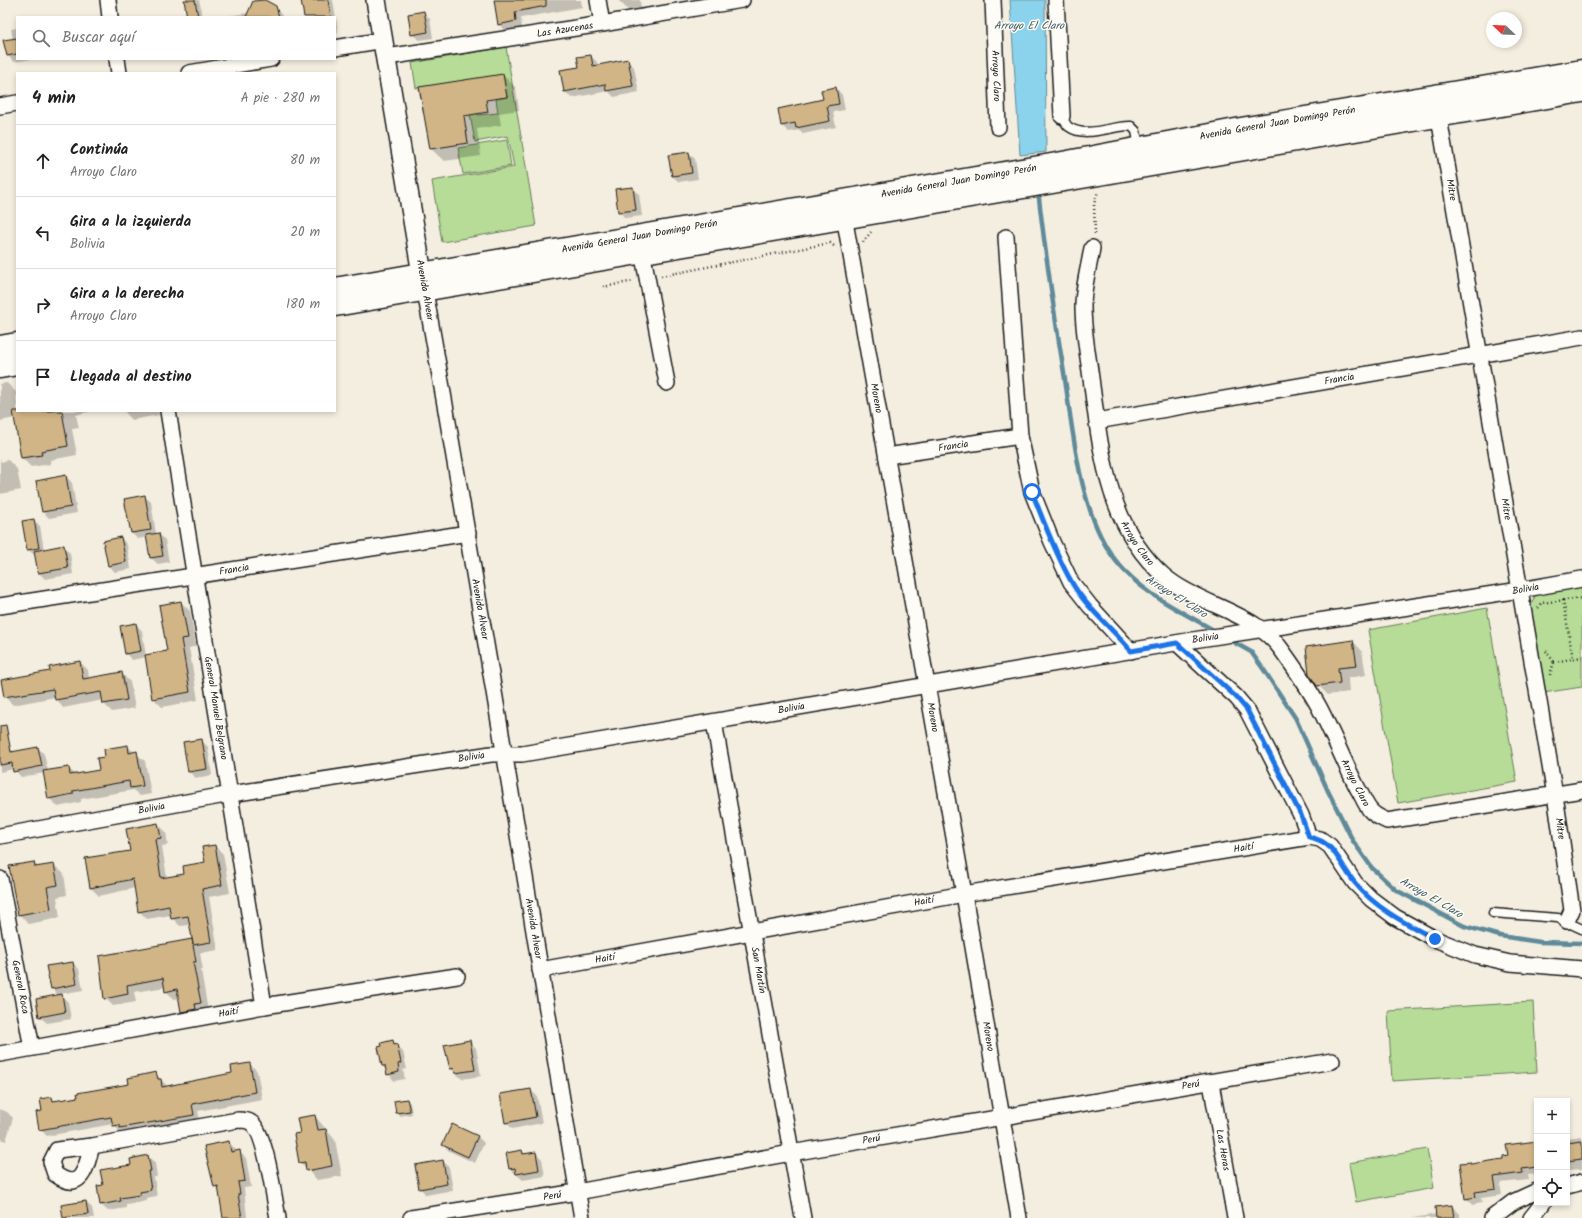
<!DOCTYPE html>
<html lang="es">
<head>
<meta charset="utf-8">
<style>
	body { margin:0; font-family:Kalam,sans-serif; background:#f2f2f2; color:#222 }
	.controls { position:absolute; right:12px; bottom:12px; display:grid; overflow:hidden; border-radius:0px; box-shadow:0 2px 6px #0003 }
	.controls button { width:36px; height:36px; display:grid; place-items:center; padding:0; border:0; border-bottom:1px solid #e0e0e0; background:#fff; color:#222; font:20px sans-serif }
	.compass { position:absolute; left:1486px; top:12px; width:36px; height:36px; border-radius:50%; background:#fff; box-shadow:0 2px 6px #0003; rotate:293deg }
	.stop { position:absolute; width:12px; height:12px; margin:-9px; border:3px solid #1a73e8; border-radius:50%; background:#fff }
	.stop.end { background:#1a73e8; border-color:#fff; box-shadow:0 1px 4px #0008 }
	.list { margin:0; padding:0; list-style:none }
	h2 { display:flex; justify-content:space-between; align-items:center; height:52px; margin:0; padding:0 16px; font-size:17px }
	h2 small { font-size:13px; font-weight:400; color:#767676 }
	.list li { display:grid; grid-template-columns:26px 1fr auto; gap:12px; align-items:center; box-sizing:border-box; height:72px; padding:0 16px; border-top:1px solid #e0e0e0 }
	.list b { display:block; font-size:15px; white-space:nowrap }
	.list p { margin:0; font-size:13px; white-space:nowrap; color:#767676 }
	.list em { font-size:13px; font-style:normal; color:#767676 }
	.icon { flex:none; width:22px; height:22px; fill:none; stroke:currentColor; stroke-width:2; stroke-linecap:round; stroke-linejoin:round }
	.map { position:relative; flex:none; width:1582px; height:1218px; overflow:hidden }
	.search { position:absolute; background:#fff; box-shadow:0 2px 6px #0003; left:16px; top:16px; width:320px; height:44px; display:flex; align-items:center; gap:10px; box-sizing:border-box; padding:0 14px; border-radius:0px; color:#767676; font-size:15px }
	.panel { position:absolute; background:#fff; box-shadow:0 2px 6px #0003; left:16px; top:72px; width:320px; height:340px; border-radius:0px }
	.map>svg:first-child { display:block }
	.green { fill:#b6dc97; stroke:#697c5a }
	.water { fill:#8bd3ec; stroke:#5f8a99 }
	.shadow { fill:#0003 }
	.lines { fill:none; stroke-linecap:round; stroke-linejoin:round }
	.stream { stroke:#5f8a99; stroke-width:4.5 }
	.building { fill:#d1b586; stroke:#1c1c1c }
	.service-casing { stroke:#1c1c1c; stroke-width:11 }
	.minor-casing { stroke:#1c1c1c; stroke-width:18 }
	.tertiary-casing { stroke:#1c1c1c; stroke-width:22 }
	.secondary-casing { stroke:#1c1c1c; stroke-width:25 }
	.path { stroke:#1c1c1c; stroke-width:2.5; stroke-dasharray:1 3; stroke-linecap:butt }
	.service { stroke:#fdfcf7; stroke-width:8 }
	.minor { stroke:#fdfcf7; stroke-width:15 }
	.tertiary { stroke:#fdfcf7; stroke-width:19 }
	.secondary { stroke:#fdfcf7; stroke-width:22 }
	.route { stroke:#1a73e8; stroke-width:5 }
	.labels { text-anchor:middle; dominant-baseline:central; stroke-width:3; stroke-linejoin:round; paint-order:stroke }
	.street-label { font-size:10px; fill:#1c1c1c; stroke:#fdfcf7 }
	.water-label { font-size:11px; font-style:italic; fill:#435c65; stroke:#fdfcf7 }
</style>
</head>
<body>
<div class="map">
<svg width="1582" height="1218" viewBox="0 0 1582 1218">
	<rect width="100%" height="100%" fill="#f4eee0"/>
	<filter id="ink" filterUnits="userSpaceOnUse"><feTurbulence type="fractalNoise" baseFrequency=".025" numOctaves="2"/><feDisplacementMap in="SourceGraphic" scale="8" xChannelSelector="R" yChannelSelector="G"/><feConvolveMatrix kernelMatrix="1 2 1 2 8 2 1 2 1" color-interpolation-filters="sRGB"/></filter>
	<g filter="url(#ink)">
		<g class="green">
			<polygon points="506,47 536,226 442,242 432,181 514,167 508,136 475,142 468,104 476,103 478,115 498,113 496,99 507,97 503,75 416,88 412,63"/>
			<polygon points="507,140 511,166 463,174 458,148"/>
			<polygon points="1582,585 1582,687 1543,693 1529,609 1536,594"/>
			<polygon points="1487,608 1517,782 1398,803 1368,630"/>
			<polygon points="1533,1002 1537,1072 1392,1081 1388,1011"/>
			<polygon points="1427,1149 1434,1188 1356,1202 1349,1163"/>
		</g>
		<polygon class="water" points="1010,0 1045,0 1046,152 1020,155"/>
		<g class="shadow">
			<polygon points="185,0 199,0 203,17 188,17"/>
			<polygon points="262,0 275,7 283,17 220,17 248,13 253,2"/>
			<polygon points="302,0 333,0 338,32 335,32 335,17 305,17"/>
			<polygon points="495,0 581,0 582,7 521,18 522,28 505,30 499,24"/>
			<polygon points="618,0 640,0 641,8 628,10"/>
			<polygon points="424,12 430,19 433,38 419,40 412,34"/>
			<polygon points="17,28 17,59 32,59 14,62 8,56 5,41 13,40 11,29"/>
			<polygon points="591,56 597,62 598,66 627,60 634,67 639,92 614,97 608,91 572,98 565,92 581,67"/>
			<polygon points="503,75 516,88 519,110 499,113 501,125 477,129 481,156 444,161 430,148"/>
			<polygon points="836,88 842,95 845,110 833,112 836,127 803,134 800,130 789,132 782,126 824,100"/>
			<polygon points="689,153 695,159 698,179 679,182 672,176"/>
			<polygon points="633,188 639,194 642,216 625,218 619,211"/>
			<polygon points="7,383 16,392 17,411 91,411 76,415 79,428 72,429 77,455 50,460 51,464 31,467 22,458 15,418 0,421 0,384"/>
			<polygon points="124,411 158,411 159,415 132,420"/>
			<polygon points="0,458 1,462 8,460 17,469 21,490 0,494"/>
			<polygon points="66,476 72,483 77,513 49,518 43,512"/>
			<polygon points="144,496 151,502 156,534 159,534 165,540 169,562 158,564 151,558 148,537 138,539 131,533"/>
			<polygon points="34,520 40,526 44,550 63,547 70,553 73,574 45,579 39,573 36,556 28,550 23,522"/>
			<polygon points="121,538 127,545 131,569 115,572 108,565"/>
			<polygon points="181,602 190,611 196,646 189,648 198,700 162,707 153,698 146,657 132,660 125,653 136,624 142,631 146,656 168,652"/>
			<polygon points="1353,641 1362,651 1366,675 1348,678 1349,692 1328,695 1318,685"/>
			<polygon points="80,662 88,670 89,679 122,674 130,682 135,708 112,712 104,704 103,700 63,708 55,697 13,705 5,697 3,681 51,672"/>
			<polygon points="201,740 208,747 212,775 196,778 189,772 184,743"/>
			<polygon points="127,746 145,761 151,794 140,796 133,790 81,799 81,802 58,807 49,798 45,773 21,777 14,769 0,772 0,749 10,748 14,752 38,748 44,754 48,771 68,768 76,775 100,771 106,757"/>
			<polygon points="158,824 166,832 168,845 162,846 167,878 185,875 206,863 215,846 223,854 230,893 209,897 218,950 200,953 203,970 201,970 208,1011 190,1019 182,1011 180,998 174,999 166,991 166,987 134,992 136,1002 113,1006 105,998 191,940 193,942 190,925 180,926 172,918 171,915 147,919 139,911 135,888 99,896 91,888 131,852"/>
			<polygon points="34,863 38,867 54,865 64,874 67,895 57,897 60,918 28,924 19,914"/>
			<polygon points="72,963 79,969 83,990 60,994 68,1002 71,1019 47,1023 40,1017 59,996 51,988"/>
			<polygon points="393,1042 403,1052 407,1069 403,1070 405,1079 394,1081 383,1066 383,1047"/>
			<polygon points="470,1042 476,1048 481,1076 462,1079 451,1069 450,1059"/>
			<polygon points="250,1064 257,1071 262,1099 198,1111 200,1122 128,1134 126,1132 121,1133 113,1124 47,1136 40,1129 43,1112 52,1098 55,1102 79,1098 130,1085 156,1074 168,1087 233,1074"/>
			<polygon points="530,1090 537,1096 542,1123 512,1129 506,1122"/>
			<polygon points="407,1100 410,1103 412,1114 400,1116 397,1113 395,1102"/>
			<polygon points="0,1109 7,1112 13,1118 6,1141 0,1139"/>
			<polygon points="315,1116 335,1140 342,1176 317,1180 300,1162 301,1134"/>
			<polygon points="452,1125 478,1137 484,1143 475,1163 449,1151 443,1145"/>
			<polygon points="1582,1137 1582,1169 1567,1170 1567,1139"/>
			<polygon points="229,1142 235,1149 236,1152 239,1152 246,1158 251,1187 244,1188 247,1218 223,1218 219,1191 215,1186"/>
			<polygon points="1537,1143 1537,1174 1528,1175 1529,1180 1500,1183 1502,1195 1481,1198 1482,1203 1472,1205 1466,1198 1471,1163 1473,1165 1505,1160 1509,1156"/>
			<polygon points="522,1151 526,1155 536,1153 542,1159 545,1176 523,1180 510,1169 507,1154"/>
			<polygon points="148,1156 155,1163 157,1177 154,1177 157,1196 146,1198 146,1201 126,1204 126,1208 108,1211 101,1205 104,1186"/>
			<polygon points="443,1161 449,1167 453,1190 426,1195 420,1188"/>
			<polygon points="86,1202 92,1208 94,1218 64,1218 62,1206"/>
			<polygon points="1452,1206 1460,1214 1460,1218 1412,1218 1437,1214"/>
		</g>
		<g class="lines">
			<g class="stream">
				<path d="M1038 190C1045 251 1054 312 1064 373 1073 430 1079 514 1116 561 1142 594 1181 611 1217 632"/>
				<polyline points="1228,639 1251,652 1264,670 1296,719 1328,791 1353,841 1372,868 1396,890 1464,926 1500,936 1540,942 1582,943"/>
			</g>
		</g>
		<g class="building">
			<polygon points="184,0 195,0 198,17 187,17"/>
			<polygon points="265,0 276,6 279,17 246,17 253,1"/>
			<polygon points="301,0 328,0 331,17 304,17"/>
			<polygon points="494,0 546,0 546,6 515,12 516,21 498,25"/>
			<polygon points="424,11 428,32 411,35 408,14"/>
			<polygon points="17,38 17,54 7,56 3,40"/>
			<polygon points="591,55 593,66 628,59 633,86 606,91 605,84 564,92 560,70 579,67 577,57"/>
			<polygon points="503,74 507,97 486,100 488,112 464,116 468,143 430,149 419,87"/>
			<polygon points="836,87 839,104 827,106 830,121 796,128 795,123 781,126 778,109 823,99 821,90"/>
			<polygon points="689,152 692,173 672,176 668,155"/>
			<polygon points="633,187 636,210 618,212 615,189"/>
			<polygon points="13,411 62,411 68,446 41,451 42,455 21,458"/>
			<polygon points="66,475 71,507 42,512 36,481"/>
			<polygon points="145,495 151,530 131,533 124,499"/>
			<polygon points="34,519 39,548 27,550 22,521"/>
			<polygon points="159,533 163,556 150,558 146,535"/>
			<polygon points="121,537 126,562 108,566 103,541"/>
			<polygon points="64,545 68,568 38,573 34,551"/>
			<polygon points="181,601 188,638 181,639 190,692 152,699 145,655 167,651 159,605"/>
			<polygon points="136,623 141,651 125,654 120,626"/>
			<polygon points="1353,640 1357,666 1338,668 1340,683 1317,686 1309,674 1306,647"/>
			<polygon points="80,661 83,679 122,672 127,700 103,704 101,692 55,700 53,689 4,697 1,680 50,671 49,667"/>
			<polygon points="6,725 11,752 38,747 42,766 13,772 12,763 0,765 0,726"/>
			<polygon points="202,739 207,769 188,772 183,742"/>
			<polygon points="128,745 129,753 137,751 143,786 130,788 129,781 73,791 73,794 48,799 43,771 69,767 70,775 99,770 97,758 105,757 104,749"/>
			<polygon points="158,823 161,838 155,839 161,878 184,874 183,866 205,862 202,847 215,845 222,885 202,889 211,942 193,945 196,962 193,962 201,1003 195,1004 196,1009 181,1012 177,989 165,992 163,978 127,985 128,994 104,999 99,956 192,939 193,944 188,916 171,919 169,906 138,912 133,879 90,888 85,858 130,851 126,829"/>
			<polygon points="34,862 35,867 54,864 58,885 47,887 51,909 18,915 9,866"/>
			<polygon points="73,962 77,984 51,989 46,966"/>
			<polygon points="62,994 65,1012 39,1017 36,999"/>
			<polygon points="393,1040 394,1045 397,1044 401,1063 398,1064 399,1072 387,1075 385,1066 382,1066 378,1047 382,1046 381,1043"/>
			<polygon points="470,1040 475,1070 455,1073 454,1068 450,1069 444,1045"/>
			<polygon points="250,1063 255,1092 192,1104 194,1115 120,1128 120,1125 113,1126 111,1117 39,1130 36,1112 42,1111 40,1099 52,1097 53,1101 78,1097 77,1093 129,1084 128,1078 156,1072 158,1079 161,1079 162,1087 232,1073 231,1066"/>
			<polygon points="531,1089 536,1117 505,1123 500,1094"/>
			<polygon points="407,1099 410,1111 396,1113 394,1101"/>
			<polygon points="315,1115 318,1130 326,1129 332,1166 306,1171 305,1162 299,1163 294,1134 300,1133 297,1118"/>
			<polygon points="452,1124 478,1136 468,1157 442,1145"/>
			<polygon points="229,1141 231,1152 240,1150 245,1181 238,1182 240,1194 238,1194 242,1218 223,1218 218,1186 214,1187 204,1146"/>
			<polygon points="1537,1141 1537,1167 1522,1169 1523,1173 1494,1177 1496,1189 1475,1192 1476,1197 1465,1199 1460,1163 1471,1162 1471,1164 1503,1159 1503,1156 1508,1155 1506,1145"/>
			<polygon points="1582,1141 1582,1159 1567,1161 1567,1143"/>
			<polygon points="522,1150 523,1154 536,1152 539,1170 516,1174 515,1168 509,1169 506,1153"/>
			<polygon points="148,1155 151,1171 148,1171 151,1190 140,1192 140,1195 120,1198 121,1201 100,1205 97,1186 103,1185 100,1170 131,1165 130,1159"/>
			<polygon points="443,1160 447,1184 419,1189 415,1165"/>
			<polygon points="86,1201 88,1214 63,1218 61,1205"/>
			<polygon points="1452,1205 1454,1218 1436,1218 1435,1207"/>
		</g>
		<g class="lines">
			<g class="service-casing">
				<g id="service">
					<path d="M1062 116C1064 120 1066 125 1069 127 1086 139 1113 125 1131 126L1136 131 1139 147"/>
					<polyline points="1493,913 1558,918 1582,929"/>
				</g>
			</g>
			<g class="minor-casing">
				<g id="minor">
					<polyline points="108,0 110,17"/>
					<polyline points="598,0 602,24"/>
					<path id="s1" d="M993 0 998 127"/>
					<polyline points="1056,0 1062,116"/>
					<polyline points="335,48 384,40"/>
					<path id="s2" d="M387 57 602 24 742 0"/>
					<polyline points="117,59 119,73"/>
					<polyline points="189,73 271,59"/>
					<polyline points="0,106 17,103"/>
					<path id="s3" d="M1437 106 1555 795 1572 910 1567 921"/>
					<path id="s4" d="M844 216 964 894 1019 1218"/>
					<polyline points="1006,237 1020,436 1032,492 1052,542 1071,582 1090,606 1131,651"/>
					<path id="s5" d="M1092 248C1089 267 1083 287 1083 306 1083 333 1089 360 1092 386 1101 454 1109 528 1164 576 1198 605 1255 612 1281 649 1294 667 1308 687 1319 707 1333 734 1344 762 1358 789 1362 795 1365 804 1370 810 1375 816 1381 818 1387 821L1582 790"/>
					<polyline points="642,251 667,383"/>
					<path id="s6" d="M423 280C479 592 529 905 582 1218"/>
					<path id="s7" d="M168 411 264 1006"/>
					<path id="s8" d="M1097 421 1582 337"/>
					<path id="s9" d="M887 456 1020 436"/>
					<path id="s10" d="M0 606 468 533"/>
					<polyline points="1177,643 1236,697 1247,710 1301,815 1309,837"/>
					<path id="s11" d="M714 722 803 1218"/>
					<path id="s12" d="M0 836 231 794 491 754H522L1193 640 1520 590 1582 579"/>
					<path id="s13" d="M0 879 32 1048"/>
					<path id="s14" d="M540 970 964 894 1309 837 1320 839 1330 846 1355 883 1371 899 1395 917 1435 939 1475 955 1510 963 1582 969"/>
					<path id="s15" d="M0 1054 264 1006 457 976"/>
					<path id="s16" d="M1211 1083 1235 1218"/>
					<path d="M92 1146C86 1167 82 1194 55 1174L51 1162 57 1150 92 1146 238 1120C241 1120 247 1120 250 1122 266 1130 274 1199 278 1218"/>
					<polyline points="1567,1186 1582,1182"/>
					<path id="s17" d="M411 1218 577 1192 791 1153 1332 1061"/>
					<polyline points="1492,1218 1513,1202 1537,1191"/>
					<polyline points="1531,1218 1543,1203"/>
				</g>
			</g>
			<g class="tertiary-casing">
				<polyline id="tertiary" points="376,0 422,274"/>
			</g>
			<g class="secondary-casing">
				<g id="secondary">
					<path id="s18" d="M335 289 1057 164 1241 129 1582 71"/>
					<path d="M335 305C750 233 1166 163 1582 91"/>
					<polyline points="0,347 17,344"/>
					<polyline points="0,367 17,364"/>
				</g>
			</g>
			<g class="path">
				<polyline points="1095,234 1094,204 1098,191"/>
				<polyline points="863,242 871,232"/>
				<polyline points="661,276 830,243 834,246"/>
				<polyline points="603,287 634,281"/>
				<polyline points="1563,600 1573,659"/>
				<polyline points="1538,608 1541,603 1582,598"/>
				<polyline points="1546,651 1554,662"/>
				<polyline points="1554,662 1582,657"/>
				<polyline points="1550,675 1554,662"/>
			</g>
			<use href="#service" class="service"/>
			<use href="#minor" class="minor"/>
			<use href="#tertiary" class="tertiary"/>
			<use href="#secondary" class="secondary"/>
		</g>
	</g>
	<g class="lines" filter="url(#ink)">
		<path class="route" d="M1032 492C1044 522 1055 553 1071 581 1086 608 1112 628 1131 651L1177 643 1236 697 1247 710 1301 815 1309 837C1336 842 1339 864 1355 883 1376 909 1407 924 1435 939"/>
	</g>
	<g class="labels">
		<g class="street-label">
			<text stroke="none"><textPath href="#s2" startOffset="180">Las Azucenas</textPath></text>
			<text stroke="none"><textPath href="#s1" startOffset="76">Arroyo Claro</textPath></text>
			<text stroke="none"><textPath href="#s18" startOffset="957">Avenida General Juan Domingo Perón</textPath></text>
			<text stroke="none"><textPath href="#s18" startOffset="633">Avenida General Juan Domingo Perón</textPath></text>
			<text stroke="none"><textPath href="#s3" startOffset="85">Mitre</textPath></text>
			<text stroke="none"><textPath href="#s18" startOffset="309">Avenida General Juan Domingo Perón</textPath></text>
			<text transform="translate(425 290) rotate(80)">Avenida Alvear</text>
			<text stroke="none"><textPath href="#s8" startOffset="246">Francia</textPath></text>
			<text stroke="none"><textPath href="#s4" startOffset="185">Moreno</textPath></text>
			<text stroke="none"><textPath href="#s9" startOffset="67">Francia</textPath></text>
			<text stroke="none"><textPath href="#s3" startOffset="409">Mitre</textPath></text>
			<text stroke="none"><textPath href="#s5" startOffset="305">Arroyo Claro</textPath></text>
			<text stroke="none"><textPath href="#s10" startOffset="237">Francia</textPath></text>
			<text stroke="none"><textPath href="#s12" startOffset="1546">Bolivia</textPath></text>
			<text stroke="none"><textPath href="#s6" startOffset="334">Avenida Alvear</textPath></text>
			<text stroke="none"><textPath href="#s12" startOffset="1222">Bolivia</textPath></text>
			<text stroke="none"><textPath href="#s7" startOffset="301">General Manuel Belgrano</textPath></text>
			<text stroke="none"><textPath href="#s12" startOffset="802">Bolivia</textPath></text>
			<text stroke="none"><textPath href="#s4" startOffset="509">Moreno</textPath></text>
			<text stroke="none"><textPath href="#s12" startOffset="478">Bolivia</textPath></text>
			<text stroke="none"><textPath href="#s5" startOffset="640">Arroyo Claro</textPath></text>
			<text stroke="none"><textPath href="#s12" startOffset="154">Bolivia</textPath></text>
			<text stroke="none"><textPath href="#s3" startOffset="733">Mitre</textPath></text>
			<text stroke="none"><textPath href="#s14" startOffset="714">Haití</textPath></text>
			<text stroke="none"><textPath href="#s14" startOffset="390">Haití</textPath></text>
			<text stroke="none"><textPath href="#s6" startOffset="658">Avenida Alvear</textPath></text>
			<text stroke="none"><textPath href="#s14" startOffset="66">Haití</textPath></text>
			<text stroke="none"><textPath href="#s11" startOffset="252">San Martín</textPath></text>
			<text stroke="none"><textPath href="#s13" startOffset="110">General Roca</textPath></text>
			<text stroke="none"><textPath href="#s15" startOffset="232">Haití</textPath></text>
			<text stroke="none"><textPath href="#s4" startOffset="833">Moreno</textPath></text>
			<text stroke="none"><textPath href="#s17" startOffset="791">Perú</textPath></text>
			<text stroke="none"><textPath href="#s17" startOffset="467">Perú</textPath></text>
			<text stroke="none"><textPath href="#s16" startOffset="68">Las Heras</textPath></text>
			<text stroke="none"><textPath href="#s17" startOffset="143">Perú</textPath></text>
		</g>
		<g class="water-label">
			<text x="1029" y="26">Arroyo El Claro</text>
			<text transform="translate(1176 597) rotate(32)">Arroyo El Claro</text>
			<text transform="translate(1431 898) rotate(30)">Arroyo El Claro</text>
		</g>
	</g>
</svg>
<div class="controls">
<button>+</button>
<button>−</button>
<button><svg class="icon" aria-label="locate" viewBox="0 0 24 24"><circle cx="12" cy="12" r="6"/><path d="M12 2v4M12 18v4M2 12h4M18 12h4"/></svg></button>
</div>
<svg class="compass" viewBox="-18 -18 36 36"><path d="M0-13l5 13h-10z" fill="#e53935"/><path d="M0 13l5-13h-10z" fill="#767676"/></svg>
<div class="stop" style="left:1032px;top:492px"></div>
<div class="stop end" style="left:1435px;top:939px"></div>
<div class="search"><svg class="icon" aria-label="search" viewBox="0 0 24 24"><circle cx="10" cy="10" r="6"/><path d="M15 15l6 6"/></svg>Buscar aquí</div>
<section class="panel">
<h2>4 min<small>A pie · 280 m</small></h2>
<ul class="list">
<li><svg class="icon" aria-label="ahead" viewBox="0 0 24 24"><path d="M12 20V5M6 11l6-6 6 6"/></svg><div><b>Continúa</b><p>Arroyo Claro</p></div><em>80 m</em></li>
<li><svg class="icon" aria-label="left" viewBox="0 0 24 24"><path d="M17 20v-9H6M10 6l-5 5 5 5"/></svg><div><b>Gira a la izquierda</b><p>Bolivia</p></div><em>20 m</em></li>
<li><svg class="icon" aria-label="right" viewBox="0 0 24 24"><path d="M7 20v-9h11M14 6l5 5-5 5"/></svg><div><b>Gira a la derecha</b><p>Arroyo Claro</p></div><em>180 m</em></li>
<li><svg class="icon" aria-label="arrive" viewBox="0 0 24 24"><path d="M6 21V4h12l-3 4 3 4H6"/></svg><div><b>Llegada al destino</b></div></li>
</ul>
</section>
</div>
</body>
</html>
